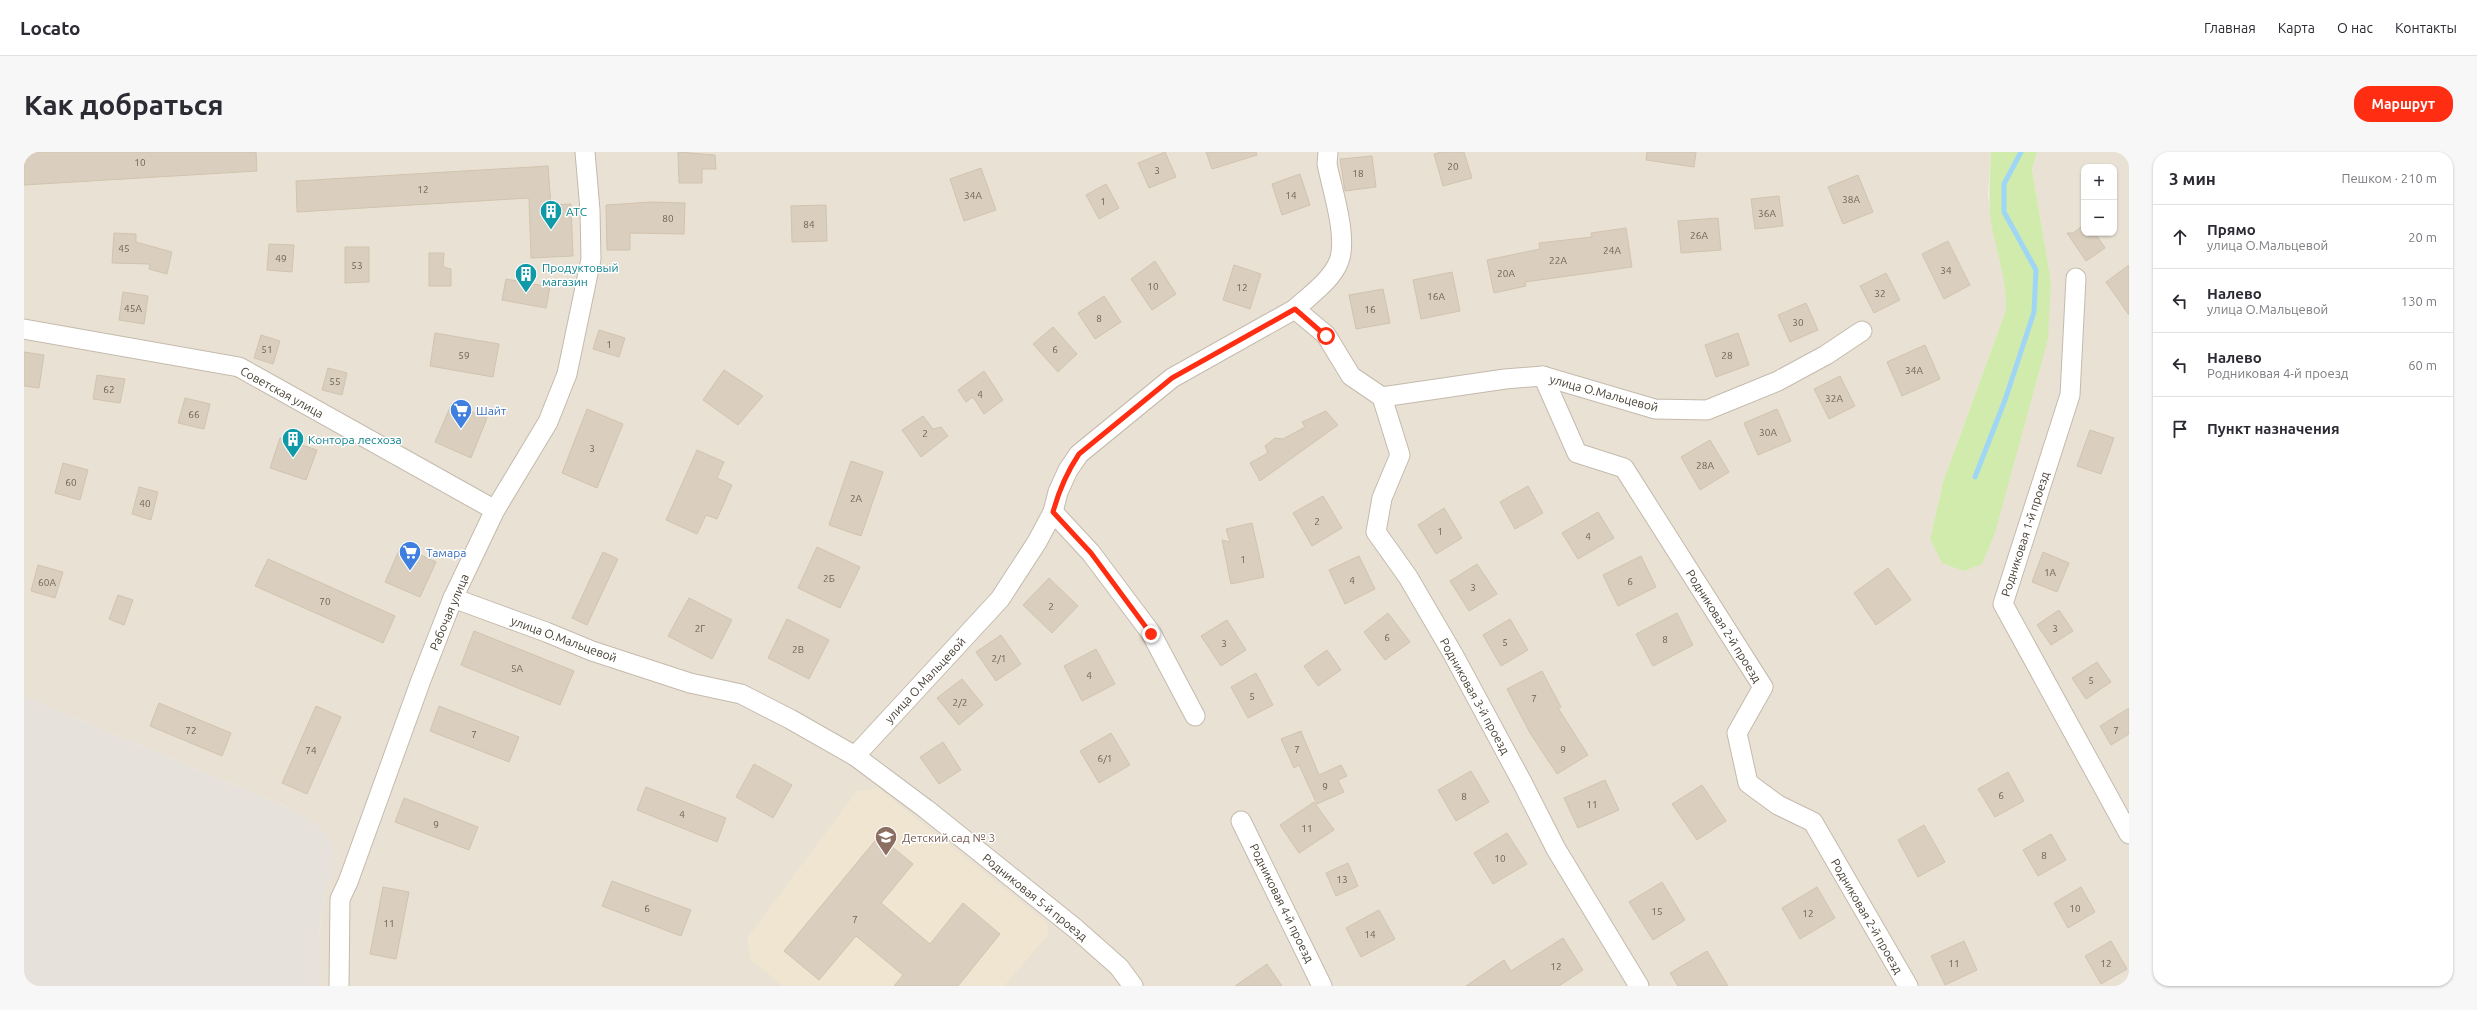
<!DOCTYPE html>
<html lang="ru">
<head>
<meta charset="utf-8">
<style>
	body { margin:0; font-family:Ubuntu,sans-serif; background:#f7f7f7; color:#2b2b33 }
	.controls { position:absolute; right:12px; top:12px; display:grid; overflow:hidden; border-radius:8px; box-shadow:0 1px 3px #0004 }
	.controls button { width:36px; height:36px; display:grid; place-items:center; padding:0; border:0; border-bottom:1px solid #e1e1e2; background:#fff; color:#2b2b33; font:20px sans-serif }
	.stop { position:absolute; width:12px; height:12px; margin:-9px; border:3px solid #ff2e13; border-radius:50%; background:#fff }
	.stop.end { background:#ff2e13; border-color:#fff; box-shadow:0 1px 4px #0008 }
	.list { margin:0; padding:0; list-style:none }
	h2 { display:flex; justify-content:space-between; align-items:center; height:52px; margin:0; padding:0 16px; font-size:17px }
	h2 small { font-size:13px; font-weight:400; color:#7c7c81 }
	.list li { display:grid; grid-template-columns:26px 1fr auto; gap:12px; align-items:center; box-sizing:border-box; height:64px; padding:0 16px; border-top:1px solid #e1e1e2 }
	.list b { display:block; font-size:15px; white-space:nowrap }
	.list p { margin:0; font-size:13px; white-space:nowrap; color:#7c7c81 }
	.list em { font-size:13px; font-style:normal; color:#7c7c81 }
	.icon { flex:none; width:22px; height:22px; fill:none; stroke:currentColor; stroke-width:2; stroke-linecap:round; stroke-linejoin:round }
	.map { position:relative; flex:none; width:2105px; height:834px; overflow:hidden; border-radius:16px }
	header { display:flex; align-items:center; gap:24px; box-sizing:border-box; height:56px; padding:0 20px; background:#fff; border-bottom:1px solid #e1e1e2 }
	header strong { font-size:19px }
	nav { display:flex; gap:22px; margin-inline-start:auto; font-size:14px }
	.intro { display:flex; align-items:center; justify-content:space-between; box-sizing:border-box; height:96px; padding:0 24px }
	h1 { margin:0; font-size:28px }
	.button { padding:10px 18px; border-radius:16px; background:#ff2e13; color:#fff; font-size:14px; font-weight:700 }
	main { display:flex; gap:24px; padding:0 24px }
	aside { flex:1; background:#fff; border-radius:16px; box-shadow:0 1px 3px #0004 }
	.map>svg:first-child { display:block }
	.residential { fill:#e9e2d4; fill-rule:evenodd }
	.industrial { fill:#e7e1db }
	.education { fill:#efe5d0 }
	.green { fill:#d1ebad }
	.lines { fill:none; stroke-linecap:round; stroke-linejoin:round }
	.stream { stroke:#9fd5f5; stroke-width:5 }
	.building { fill:#dacebe; stroke:#d2c3ae }
	.minor-casing { stroke:#c4baac; stroke-width:21 }
	.minor { stroke:#fff; stroke-width:19 }
	.route { stroke:#ff2e13; stroke-width:5 }
	.labels { text-anchor:middle; dominant-baseline:central; stroke-width:3; stroke-linejoin:round; paint-order:stroke }
	.number-label { font-size:10px; fill:#6c6457 }
	.culture-label { font-size:12px; fill:#0d838f; stroke:#fff; text-anchor:start }
	.street-label { font-size:12px; fill:#484035; stroke:#fff }
	.shop-label { font-size:12px; fill:#366cbe; stroke:#fff; text-anchor:start }
	.education-label { font-size:12px; fill:#785e54; stroke:#fff; text-anchor:start }
</style>
</head>
<body>
<header>
<strong>Locato</strong>
<nav><a>Главная</a><a>Карта</a><a>О нас</a><a>Контакты</a></nav>
</header>
<div class="intro"><h1>Как добраться</h1><a class="button">Маршрут</a></div>
<main>
<div class="map">
<svg width="2105" height="834" viewBox="0 0 2105 834">
	<rect width="100%" height="100%" fill="#f4f0e7"/>
	<path class="residential" d="M0 0H1967L1964 43 1968 72 1982 137V158L1919 330 1906 387 2027 129 2008 17 2013 0H2098L2105 11V834H295V783L300 742 311 713 267 657 0 544ZM2060 15H2090V81H2060Z"/>
	<polygon class="industrial" points="0,544 267,657 288,669 303,682 308,691 311,713 300,742 295,783 295,834 0,834"/>
	<polygon class="education" points="854,636 1023,771 1024,783 980,834 759,834 727,808 723,786 833,639"/>
	<path class="green" d="M1967 0H2013L2008 17 2027 129 2024 187 1971 381 1958 412 1940 419 1918 411 1906 387 1919 330 1982 158C1983 127 1972 100 1967 70 1964 46 1966 24 1967 0Z"/>
	<g class="lines">
		<polyline class="stream" points="1951,325 1981,248 2010,160 2012,118 1980,60 1980,32 1997,0"/>
	</g>
	<g class="building">
		<polygon points="0,0 232,0 233,19 0,33"/>
		<polygon points="654,0 691,3 692,17 678,17 678,31 655,31"/>
		<polygon points="1141,0 1152,25 1125,36 1114,11"/>
		<polygon points="1182,0 1232,0 1233,3 1188,17"/>
		<polygon points="1418,0 1440,0 1448,26 1419,34 1410,2"/>
		<polygon points="1623,0 1672,0 1670,15 1622,8"/>
		<polygon points="1348,4 1352,35 1321,39 1316,7"/>
		<polygon points="524,14 527,53 547,52 549,104 507,106 505,46 273,60 272,29"/>
		<polygon points="957,16 972,58 940,69 926,27"/>
		<polygon points="1276,22 1286,53 1258,63 1248,32"/>
		<polygon points="1834,23 1849,60 1819,72 1804,35"/>
		<polygon points="1082,32 1095,56 1075,67 1062,43"/>
		<polygon points="1755,44 1759,74 1731,77 1727,47"/>
		<polygon points="628,50 661,51 660,82 606,81 606,98 583,98 582,53"/>
		<polygon points="802,53 803,89 768,90 767,54"/>
		<polygon points="1694,66 1697,98 1657,101 1654,69"/>
		<polygon points="2060,73 2060,81 2071,81 2081,96 2062,109 2043,81 2049,81"/>
		<polygon points="1602,76 1608,115 1501,130 1502,134 1470,141 1463,108 1516,97 1515,91 1568,85 1567,81"/>
		<polygon points="90,81 112,82 112,90 148,100 143,122 125,117 126,112 88,111"/>
		<polygon points="1924,89 1946,133 1920,147 1898,102"/>
		<polygon points="245,92 270,93 268,120 243,118"/>
		<polygon points="321,95 345,95 345,130 321,131"/>
		<polygon points="405,101 420,101 419,115 427,117 427,134 405,134"/>
		<polygon points="1131,109 1152,142 1128,158 1107,127"/>
		<polygon points="1210,113 1237,122 1226,157 1199,148"/>
		<polygon points="2105,113 2105,163 2082,130"/>
		<polygon points="1428,120 1436,159 1397,167 1389,128"/>
		<polygon points="1862,121 1876,148 1850,161 1836,134"/>
		<polygon points="482,127 526,135 522,156 478,148"/>
		<polygon points="1359,137 1366,171 1332,177 1325,143"/>
		<polygon points="99,140 124,144 120,172 95,168"/>
		<polygon points="1080,144 1097,170 1071,187 1054,161"/>
		<polygon points="1782,151 1794,178 1766,190 1754,163"/>
		<polygon points="1029,175 1053,202 1034,220 1009,192"/>
		<polygon points="575,178 601,186 595,205 569,197"/>
		<polygon points="411,181 475,192 469,225 406,214"/>
		<polygon points="1714,181 1725,213 1692,225 1681,193"/>
		<polygon points="237,183 256,189 249,212 230,206"/>
		<polygon points="1901,193 1916,227 1878,244 1863,210"/>
		<polygon points="0,200 20,203 15,236 0,234"/>
		<polygon points="304,216 323,221 318,243 298,238"/>
		<polygon points="700,218 739,244 714,273 679,248"/>
		<polygon points="960,219 979,248 960,262 949,245 942,250 934,238"/>
		<polygon points="73,223 101,227 96,251 69,247"/>
		<polygon points="1816,224 1831,254 1805,267 1790,237"/>
		<polygon points="161,246 186,252 180,277 154,271"/>
		<polygon points="428,251 463,266 447,306 411,290"/>
		<polygon points="563,257 599,272 573,336 538,321"/>
		<polygon points="1753,257 1767,289 1734,303 1720,271"/>
		<polygon points="1302,259 1314,273 1236,329 1226,311 1244,301 1241,294 1251,286 1259,287 1281,275 1278,270"/>
		<polygon points="899,264 909,277 917,275 924,284 897,305 878,278"/>
		<polygon points="2066,278 2090,286 2077,322 2053,314"/>
		<polygon points="256,286 293,298 282,328 246,316"/>
		<polygon points="1686,288 1705,320 1676,338 1657,305"/>
		<polygon points="673,298 700,310 693,326 708,333 693,367 682,363 673,382 642,368"/>
		<polygon points="827,309 859,320 837,384 805,373"/>
		<polygon points="39,311 64,318 56,348 31,341"/>
		<polygon points="1504,334 1519,361 1491,377 1476,350"/>
		<polygon points="115,335 134,340 127,368 108,362"/>
		<polygon points="1299,344 1318,376 1288,394 1269,361"/>
		<polygon points="1420,356 1438,386 1412,402 1394,373"/>
		<polygon points="1574,360 1590,386 1554,407 1538,381"/>
		<polygon points="1228,371 1240,425 1207,432 1198,388 1206,390 1202,377"/>
		<polygon points="377,394 412,410 396,445 361,430"/>
		<polygon points="793,395 836,415 816,456 774,436"/>
		<polygon points="579,400 594,407 563,473 548,466"/>
		<polygon points="2019,400 2045,411 2033,440 2008,430"/>
		<polygon points="1335,404 1351,437 1321,452 1305,418"/>
		<polygon points="1617,404 1632,435 1594,454 1579,423"/>
		<polygon points="244,407 371,464 359,491 231,434"/>
		<polygon points="1453,412 1473,442 1445,459 1426,429"/>
		<polygon points="14,413 39,420 31,446 7,439"/>
		<polygon points="1864,416 1887,448 1852,473 1830,441"/>
		<polygon points="1025,426 1054,454 1028,481 999,453"/>
		<polygon points="94,443 109,448 100,473 85,467"/>
		<polygon points="665,446 708,468 688,507 644,484"/>
		<polygon points="2035,458 2049,479 2027,493 2013,473"/>
		<polygon points="1364,461 1386,490 1361,508 1340,480"/>
		<polygon points="1653,461 1669,493 1629,514 1612,482"/>
		<polygon points="763,467 805,488 785,527 744,506"/>
		<polygon points="1486,467 1504,498 1477,514 1459,483"/>
		<polygon points="1203,468 1222,498 1197,514 1177,484"/>
		<polygon points="450,479 550,519 536,553 437,513"/>
		<polygon points="977,483 997,512 972,529 952,500"/>
		<polygon points="1072,497 1091,532 1058,549 1040,514"/>
		<polygon points="1303,498 1317,518 1294,534 1280,514"/>
		<polygon points="2073,510 2087,530 2062,547 2048,526"/>
		<polygon points="1518,519 1537,555 1534,556 1564,603 1533,622 1506,581 1483,537"/>
		<polygon points="1232,521 1249,553 1224,566 1207,535"/>
		<polygon points="938,527 959,553 935,573 913,546"/>
		<polygon points="135,551 207,581 198,604 126,574"/>
		<polygon points="292,554 317,565 283,642 258,631"/>
		<polygon points="415,554 495,585 485,610 406,579"/>
		<polygon points="2105,556 2105,582 2087,593 2076,574"/>
		<polygon points="1277,579 1295,623 1317,613 1323,624 1314,628 1320,640 1293,652 1275,613 1270,616 1257,587"/>
		<polygon points="1087,581 1106,613 1075,631 1056,599"/>
		<polygon points="919,590 937,618 915,632 896,605"/>
		<polygon points="730,612 768,633 749,666 712,645"/>
		<polygon points="1447,619 1465,650 1432,669 1414,638"/>
		<polygon points="1984,620 2000,649 1971,665 1954,637"/>
		<polygon points="1581,628 1595,658 1554,676 1540,646"/>
		<polygon points="1678,633 1702,669 1673,688 1648,652"/>
		<polygon points="622,635 702,666 693,690 613,658"/>
		<polygon points="380,646 454,675 445,698 371,670"/>
		<polygon points="1290,650 1310,678 1275,701 1256,673"/>
		<polygon points="1900,673 1921,710 1894,725 1874,688"/>
		<polygon points="1483,681 1503,712 1469,732 1450,701"/>
		<polygon points="2027,682 2042,708 2014,724 1999,698"/>
		<polygon points="855,684 889,712 857,751 906,792 939,751 976,782 934,834 870,834 879,823 832,784 795,828 760,799"/>
		<polygon points="1324,711 1334,734 1312,744 1302,721"/>
		<polygon points="588,729 667,758 657,784 578,754"/>
		<polygon points="1638,730 1661,768 1629,788 1605,750"/>
		<polygon points="359,735 385,740 372,807 346,802"/>
		<polygon points="1793,735 1811,766 1776,787 1758,756"/>
		<polygon points="2057,735 2071,760 2044,776 2030,751"/>
		<polygon points="1355,758 1371,787 1337,805 1322,776"/>
		<polygon points="1539,786 1559,818 1535,834 1442,834 1480,808 1487,819"/>
		<polygon points="1940,789 1953,818 1921,833 1907,804"/>
		<polygon points="2087,789 2103,817 2077,832 2061,804"/>
		<polygon points="1683,799 1704,834 1654,834 1646,821"/>
		<polygon points="1243,812 1258,834 1211,834"/>
	</g>
	<g class="lines">
		<g class="minor-casing">
			<g id="minor">
				<polyline points="2052,126 2046,243 1979,452 2105,682"/>
				<path d="M1271 157C1286 143 1308 128 1315 109 1324 85 1308 37 1303 12L1304 0"/>
				<polyline points="0,177 215,215 471,358"/>
				<polyline points="1519,224 1553,301 1600,316 1739,535 1713,581 1724,631 1754,653 1789,670 1884,834"/>
				<polyline points="1358,245 1376,303 1358,346 1352,380 1384,425 1429,502 1498,630 1532,697 1615,834"/>
				<polyline points="1029,360 1067,401 1127,481 1171,564"/>
				<polyline points="429,446 522,480 568,499 666,531 717,542 766,567 831,604 902,657 1052,777 1095,815 1109,834"/>
				<polyline points="831,604 976,447 1013,390 1029,360 1034,340 1044,318 1055,302 1148,226 1271,157 1302,183 1327,224 1358,245 1481,227 1519,224 1631,257 1683,258 1754,229 1802,203 1838,179"/>
				<polyline points="1217,669 1298,834"/>
				<polyline points="315,834 316,747 324,730 397,528 429,446 471,358 524,270 543,222 567,107 566,58 561,0"/>
			</g>
		</g>
		<use href="#minor" class="minor"/>
	</g>
	<g class="lines">
		<path class="route" d="M1127 482 1067 401 1029 360C1035 338 1043 320 1055 302L1148 226 1271 157 1302 184"/>
	</g>
	<defs>
		<g id="building-pin" transform="scale(1.15)"><path d="M0 17L-7.5 6A9.5 9.5 0 1 1 7.5 6Z" fill="#0f9aa8" stroke="#fff"/><path d="M-4-6H4V6H1V3H-1V6H-4ZM-2.5-4.3h1.7v1.8h-1.7ZM.8-4.3h1.7v1.8H.8ZM-2.5-1h1.7V.8h-1.7ZM.8-1h1.7V.8H.8Z" fill="#fff"/></g>
		<g id="supermarket-pin" transform="scale(1.15)"><path d="M0 17L-7.5 6A9.5 9.5 0 1 1 7.5 6Z" fill="#3f7fe0" stroke="#fff"/><path d="M-6-5.5h2.5l.6 2H6L4.5 2H-2.5L-4.4-4H-6ZM-1.5 3.2a1.3 1.3 0 1 0 .1 0ZM3 3.2a1.3 1.3 0 1 0 .1 0Z" fill="#fff"/></g>
		<g id="school-pin" transform="scale(1.15)"><path d="M0 17L-7.5 6A9.5 9.5 0 1 1 7.5 6Z" fill="#8d6e63" stroke="#fff"/><path d="M0-5L7-2L0 1L-7-2ZM-4 1L0 2.5L4 1V4Q0 6-4 4Z" fill="#fff"/></g>
	</defs>
	<g fill-rule="evenodd">
		<use href="#building-pin" x="527" y="59"/>
		<use href="#building-pin" x="502" y="122"/>
		<use href="#supermarket-pin" x="437" y="258"/>
		<use href="#building-pin" x="269" y="287"/>
		<use href="#supermarket-pin" x="386" y="400"/>
		<use href="#school-pin" x="862" y="685"/>
	</g>
	<g class="labels">
		<g class="number-label">
			<text x="116" y="10">10</text>
			<text x="1429" y="14">20</text>
			<text x="1133" y="18">3</text>
			<text x="1334" y="21">18</text>
			<text x="399" y="37">12</text>
			<text x="949" y="43">34А</text>
			<text x="1267" y="43">14</text>
			<text x="1827" y="47">38А</text>
			<text x="1079" y="49">1</text>
			<text x="1743" y="61">36А</text>
			<text x="644" y="66">80</text>
			<text x="785" y="72">84</text>
			<text x="1675" y="83">26А</text>
			<text x="100" y="96">45</text>
			<text x="1588" y="98">24А</text>
			<text x="257" y="106">49</text>
			<text x="1534" y="108">22А</text>
			<text x="333" y="113">53</text>
			<text x="1922" y="118">34</text>
			<text x="1482" y="121">20А</text>
			<text x="1129" y="134">10</text>
			<text x="1218" y="135">12</text>
			<text x="1856" y="141">32</text>
			<text x="1412" y="144">16А</text>
			<text x="109" y="156">45А</text>
			<text x="1346" y="157">16</text>
			<text x="1075" y="166">8</text>
			<text x="1774" y="170">30</text>
			<text x="585" y="192">1</text>
			<text x="243" y="197">51</text>
			<text x="1031" y="197">6</text>
			<text x="440" y="203">59</text>
			<text x="1703" y="203">28</text>
			<text x="1890" y="218">34А</text>
			<text x="311" y="229">55</text>
			<text x="85" y="237">62</text>
			<text x="956" y="242">4</text>
			<text x="1810" y="246">32А</text>
			<text x="170" y="262">66</text>
			<text x="1744" y="280">30А</text>
			<text x="901" y="281">2</text>
			<text x="568" y="296">3</text>
			<text x="1681" y="313">28А</text>
			<text x="47" y="330">60</text>
			<text x="832" y="346">2А</text>
			<text x="121" y="351">40</text>
			<text x="1293" y="369">2</text>
			<text x="1416" y="379">1</text>
			<text x="1564" y="384">4</text>
			<text x="1219" y="407">1</text>
			<text x="2026" y="420">1А</text>
			<text x="805" y="426">2Б</text>
			<text x="1328" y="428">4</text>
			<text x="1606" y="429">6</text>
			<text x="23" y="430">60А</text>
			<text x="1449" y="435">3</text>
			<text x="301" y="449">70</text>
			<text x="1027" y="454">2</text>
			<text x="676" y="476">2Г</text>
			<text x="2031" y="476">3</text>
			<text x="1363" y="485">6</text>
			<text x="1641" y="487">8</text>
			<text x="1481" y="490">5</text>
			<text x="1200" y="491">3</text>
			<text x="774" y="497">2В</text>
			<text x="975" y="506">2/1</text>
			<text x="493" y="516">5А</text>
			<text x="1065" y="523">4</text>
			<text x="2067" y="528">5</text>
			<text x="1228" y="544">5</text>
			<text x="1510" y="546">7</text>
			<text x="936" y="550">2/2</text>
			<text x="167" y="578">72</text>
			<text x="2092" y="578">7</text>
			<text x="450" y="582">7</text>
			<text x="1273" y="597">7</text>
			<text x="1539" y="597">9</text>
			<text x="287" y="598">74</text>
			<text x="1081" y="606">6/1</text>
			<text x="1301" y="634">9</text>
			<text x="1977" y="643">6</text>
			<text x="1440" y="644">8</text>
			<text x="1568" y="652">11</text>
			<text x="658" y="662">4</text>
			<text x="412" y="672">9</text>
			<text x="1283" y="676">11</text>
			<text x="2020" y="703">8</text>
			<text x="1476" y="706">10</text>
			<text x="1318" y="727">13</text>
			<text x="623" y="756">6</text>
			<text x="2051" y="756">10</text>
			<text x="1633" y="759">15</text>
			<text x="1784" y="761">12</text>
			<text x="831" y="767">7</text>
			<text x="365" y="771">11</text>
			<text x="1346" y="782">14</text>
			<text x="1930" y="811">11</text>
			<text x="2082" y="811">12</text>
			<text x="1532" y="814">12</text>
		</g>
		<g class="culture-label">
			<text x="542" y="59">АТС</text>
			<text x="518" y="115">Продуктовый<tspan x="518" dy="14">магазин</tspan></text>
			<text x="284" y="287">Контора лесхоза</text>
		</g>
		<g class="street-label">
			<text transform="translate(258 240) rotate(29)">Советская улица</text>
			<text transform="translate(1580 241) rotate(15)">улица О.Мальцевой</text>
			<text transform="translate(2001 382) rotate(-72)">Родниковая 1-й проезд</text>
			<text transform="translate(425 460) rotate(-67)">Рабочая улица</text>
			<text transform="translate(1700 474) rotate(58)">Родниковая 2-й проезд</text>
			<text transform="translate(540 487) rotate(20)">улица О.Мальцевой</text>
			<text transform="translate(901 528) rotate(-47)">улица О.Мальцевой</text>
			<text transform="translate(1451 544) rotate(61)">Родниковая 3-й проезд</text>
			<text transform="translate(1011 745) rotate(39)">Родниковая 5-й проезд</text>
			<text transform="translate(1258 751) rotate(64)">Родниковая 4-й проезд</text>
			<text transform="translate(1843 764) rotate(60)">Родниковая 2-й проезд</text>
		</g>
		<g class="shop-label">
			<text x="452" y="258">Шайт</text>
			<text x="402" y="400">Тамара</text>
		</g>
		<g class="education-label">
			<text x="878" y="685">Детский сад № 3</text>
		</g>
	</g>
</svg>
<div class="controls">
<button>+</button>
<button>−</button>
</div>
<div class="stop" style="left:1302px;top:184px"></div>
<div class="stop end" style="left:1127px;top:482px"></div>
</div>
<aside>
<h2>3 мин<small>Пешком · 210 m</small></h2>
<ul class="list">
<li><svg class="icon" aria-label="ahead" viewBox="0 0 24 24"><path d="M12 20V5M6 11l6-6 6 6"/></svg><div><b>Прямо</b><p>улица О.Мальцевой</p></div><em>20 m</em></li>
<li><svg class="icon" aria-label="left" viewBox="0 0 24 24"><path d="M17 20v-9H6M10 6l-5 5 5 5"/></svg><div><b>Налево</b><p>улица О.Мальцевой</p></div><em>130 m</em></li>
<li><svg class="icon" aria-label="left" viewBox="0 0 24 24"><path d="M17 20v-9H6M10 6l-5 5 5 5"/></svg><div><b>Налево</b><p>Родниковая 4-й проезд</p></div><em>60 m</em></li>
<li><svg class="icon" aria-label="arrive" viewBox="0 0 24 24"><path d="M6 21V4h12l-3 4 3 4H6"/></svg><div><b>Пункт назначения</b></div></li>
</ul>
</aside>
</main>
</body>
</html>
